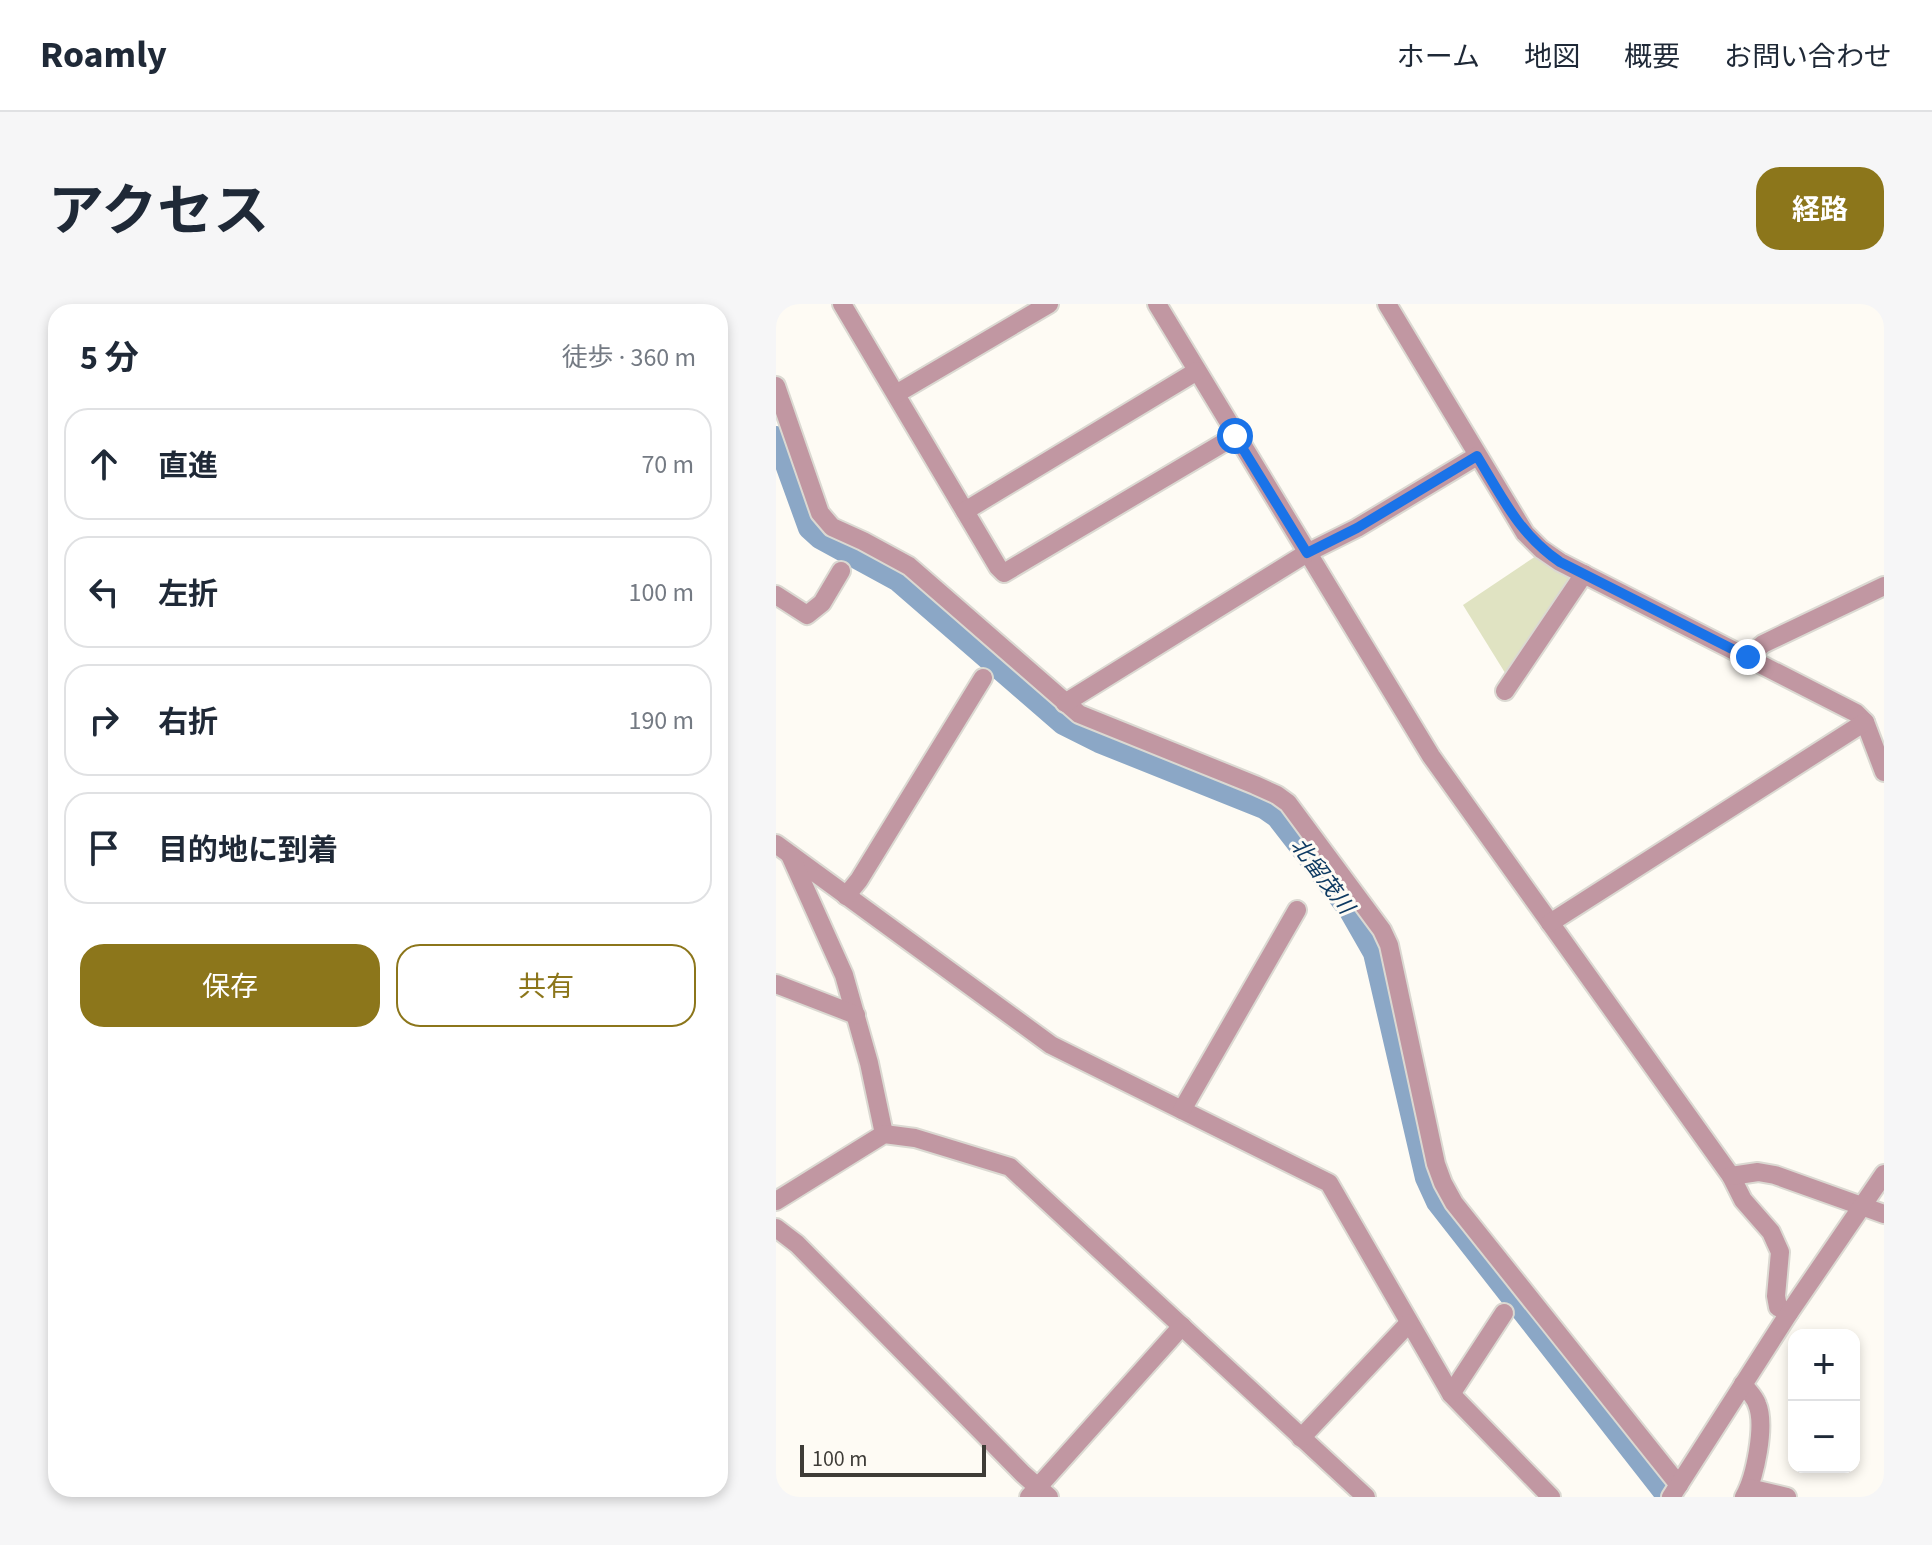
<!DOCTYPE html>
<html lang="ja">
<head>
<meta charset="utf-8">
<style>
	body { margin:0; font-family:"Source Sans 3","Noto Sans JP",sans-serif; background:#f6f6f7; color:#1f2937 }
	.controls { position:absolute; right:24px; bottom:24px; display:grid; overflow:hidden; border-radius:16px; box-shadow:0 4px 12px #0003 }
	.controls button { width:72px; height:72px; display:grid; place-items:center; padding:0; border:0; border-bottom:2px solid #e0e1e3; background:#fff; color:#1f2937; font:40px sans-serif }
	.scale { position:absolute; left:24px; bottom:20px; width:186px; box-sizing:border-box; padding-left:8px; border:4px solid #3e3c37; border-top:0; font-size:22px; line-height:28px; white-space:nowrap; color:#3e3c37; -webkit-text-stroke:6px #fefbf4; paint-order:stroke }
	.stop { position:absolute; width:24px; height:24px; margin:-18px; border:6px solid #1a73e8; border-radius:50%; background:#fff }
	.stop.end { background:#1a73e8; border-color:#fff; box-shadow:0 2px 8px #0008 }
	.list { margin:0; padding:0; list-style:none }
	h2 { display:flex; justify-content:space-between; align-items:center; height:104px; margin:0; padding:0 32px; font-size:34px }
	h2 small { font-size:26px; font-weight:400; color:#747a83 }
	.list li { display:grid; grid-template-columns:52px 1fr auto; gap:24px; align-items:center; box-sizing:border-box; height:112px; margin:0 16px 16px; padding:0 16px; border:2px solid #e0e1e3; border-radius:24px }
	.list b { display:block; font-size:30px; white-space:nowrap }
	.list em { font-size:26px; font-style:normal; color:#747a83 }
	.actions { display:flex; gap:16px; padding:24px 32px }
	.actions a { flex:1; padding:18px 0; border:2px solid #8c761b; border-radius:24px; text-align:center; font-size:28px; color:#8c761b }
	.actions .main { background:#8c761b; color:#fff }
	.icon { flex:none; width:44px; height:44px; fill:none; stroke:currentColor; stroke-width:2; stroke-linecap:round; stroke-linejoin:round }
	.map { position:relative; flex:none; width:1108px; height:1193px; overflow:hidden; border-radius:24px }
	header { display:flex; align-items:center; gap:48px; box-sizing:border-box; height:112px; padding:0 40px; background:#fff; border-bottom:2px solid #e0e1e3 }
	header strong { font-size:38px }
	nav { display:flex; gap:44px; margin-inline-start:auto; font-size:28px }
	.intro { display:flex; align-items:center; justify-content:space-between; box-sizing:border-box; height:192px; padding:0 48px }
	h1 { margin:0; font-size:56px }
	.button { padding:20px 36px; border-radius:24px; background:#8c761b; color:#fff; font-size:28px; font-weight:700 }
	main { display:flex; gap:48px; padding:0 48px }
	aside { flex:1; background:#fff; border-radius:24px; box-shadow:0 4px 12px #0003 }
	.map>svg:first-child { display:block }
	.green { fill:#e0e3c2 }
	.lines { fill:none; stroke-linecap:round; stroke-linejoin:round }
	.river { stroke:#8ba7c6; stroke-width:22 }
	.minor-casing { stroke:#dbd9d2; stroke-width:22 }
	.minor { stroke:#c197a2; stroke-width:18 }
	.route { stroke:#1a73e8; stroke-width:10 }
	.labels { text-anchor:middle; dominant-baseline:central; stroke-width:6; stroke-linejoin:round; paint-order:stroke }
	.water-label { font-size:22px; font-style:italic; fill:#0e3a62; stroke:#fefbf4 }
</style>
</head>
<body>
<header>
<strong>Roamly</strong>
<nav><a>ホーム</a><a>地図</a><a>概要</a><a>お問い合わせ</a></nav>
</header>
<div class="intro"><h1>アクセス</h1><a class="button">経路</a></div>
<main>
<aside>
<h2>5 分<small>徒歩 · 360 m</small></h2>
<ul class="list">
<li><svg class="icon" aria-label="ahead" viewBox="0 0 24 24"><path d="M12 20V5M6 11l6-6 6 6"/></svg><div><b>直進</b></div><em>70 m</em></li>
<li><svg class="icon" aria-label="left" viewBox="0 0 24 24"><path d="M17 20v-9H6M10 6l-5 5 5 5"/></svg><div><b>左折</b></div><em>100 m</em></li>
<li><svg class="icon" aria-label="right" viewBox="0 0 24 24"><path d="M7 20v-9h11M14 6l5 5-5 5"/></svg><div><b>右折</b></div><em>190 m</em></li>
<li><svg class="icon" aria-label="arrive" viewBox="0 0 24 24"><path d="M6 21V4h12l-3 4 3 4H6"/></svg><div><b>目的地に到着</b></div></li>
</ul>
<div class="actions"><a class="main">保存</a><a>共有</a></div>
</aside>
<div class="map">
<svg width="1108" height="1193" viewBox="0 0 1108 1193">
	<rect width="100%" height="100%" fill="#fefbf4"/>
	<polygon class="green" points="760,252 798,275 731,372 687,301"/>
	<g class="lines">
		<polyline class="river" points="0,133 33,224 44,234 121,276 287,420 323,438 488,504 501,513 574,607 598,649 650,874 661,898 892,1193"/>
		<g class="minor-casing">
			<g id="minor">
				<polyline points="66,0 222,263 228,269 459,132"/>
				<polyline points="381,0 655,452 955,872 967,896 995,928 1004,948 1000,992 1002,1003 1013,1009"/>
				<polyline points="611,0 749,229 765,245 784,258 1080,409 1089,418 1108,468"/>
				<polyline points="0,82 44,209 56,223 87,237 133,262 303,410 479,481 501,491 512,499 606,626 613,641 660,860 667,879 678,899 903,1181"/>
				<polyline points="120,90 273,0"/>
				<polyline points="189,207 421,67"/>
				<polyline points="0,291 31,311 46,299 65,267"/>
				<polyline points="972,353 987,340 1108,282"/>
				<polyline points="729,387 808,270"/>
				<polyline points="289,399 531,249 581,224 701,152"/>
				<polyline points="0,540 275,741 553,879 675,1090 775,1193"/>
				<polyline points="14,551 68,671 93,759 108,830"/>
				<polyline points="70,592 83,576 207,374"/>
				<polyline points="774,619 1089,418"/>
				<polyline points="0,680 80,711"/>
				<polyline points="406,806 521,606"/>
				<polyline points="955,872 982,868 999,871 1108,910"/>
				<polyline points="0,897 108,830 139,834 234,863 590,1193"/>
				<polyline points="0,924 21,940 247,1170 273,1193"/>
				<path d="M967 1080C971 1086 979 1093 981 1100 990 1121 979 1174 968 1193"/>
				<polyline points="675,1090 728,1009"/>
				<polyline points="525,1134 633,1019"/>
				<polyline points="973,1184 1011,1193"/>
				<polyline points="253,1193 406,1022"/>
				<polyline points="895,1193 1013,1009 1108,870"/>
			</g>
		</g>
		<use href="#minor" class="minor"/>
	</g>
	<g class="lines">
		<path class="route" d="M459 132 531 249 581 224 701 152C726 193 743 230 784 258L972 353"/>
	</g>
	<g class="labels">
		<g class="water-label">
			<text transform="translate(546 572) rotate(53)">北留茂川</text>
		</g>
	</g>
</svg>
<div class="controls">
<button>+</button>
<button>−</button>
</div>
<div class="scale">100 m</div>
<div class="stop" style="left:459px;top:132px"></div>
<div class="stop end" style="left:972px;top:353px"></div>
</div>
</main>
</body>
</html>
